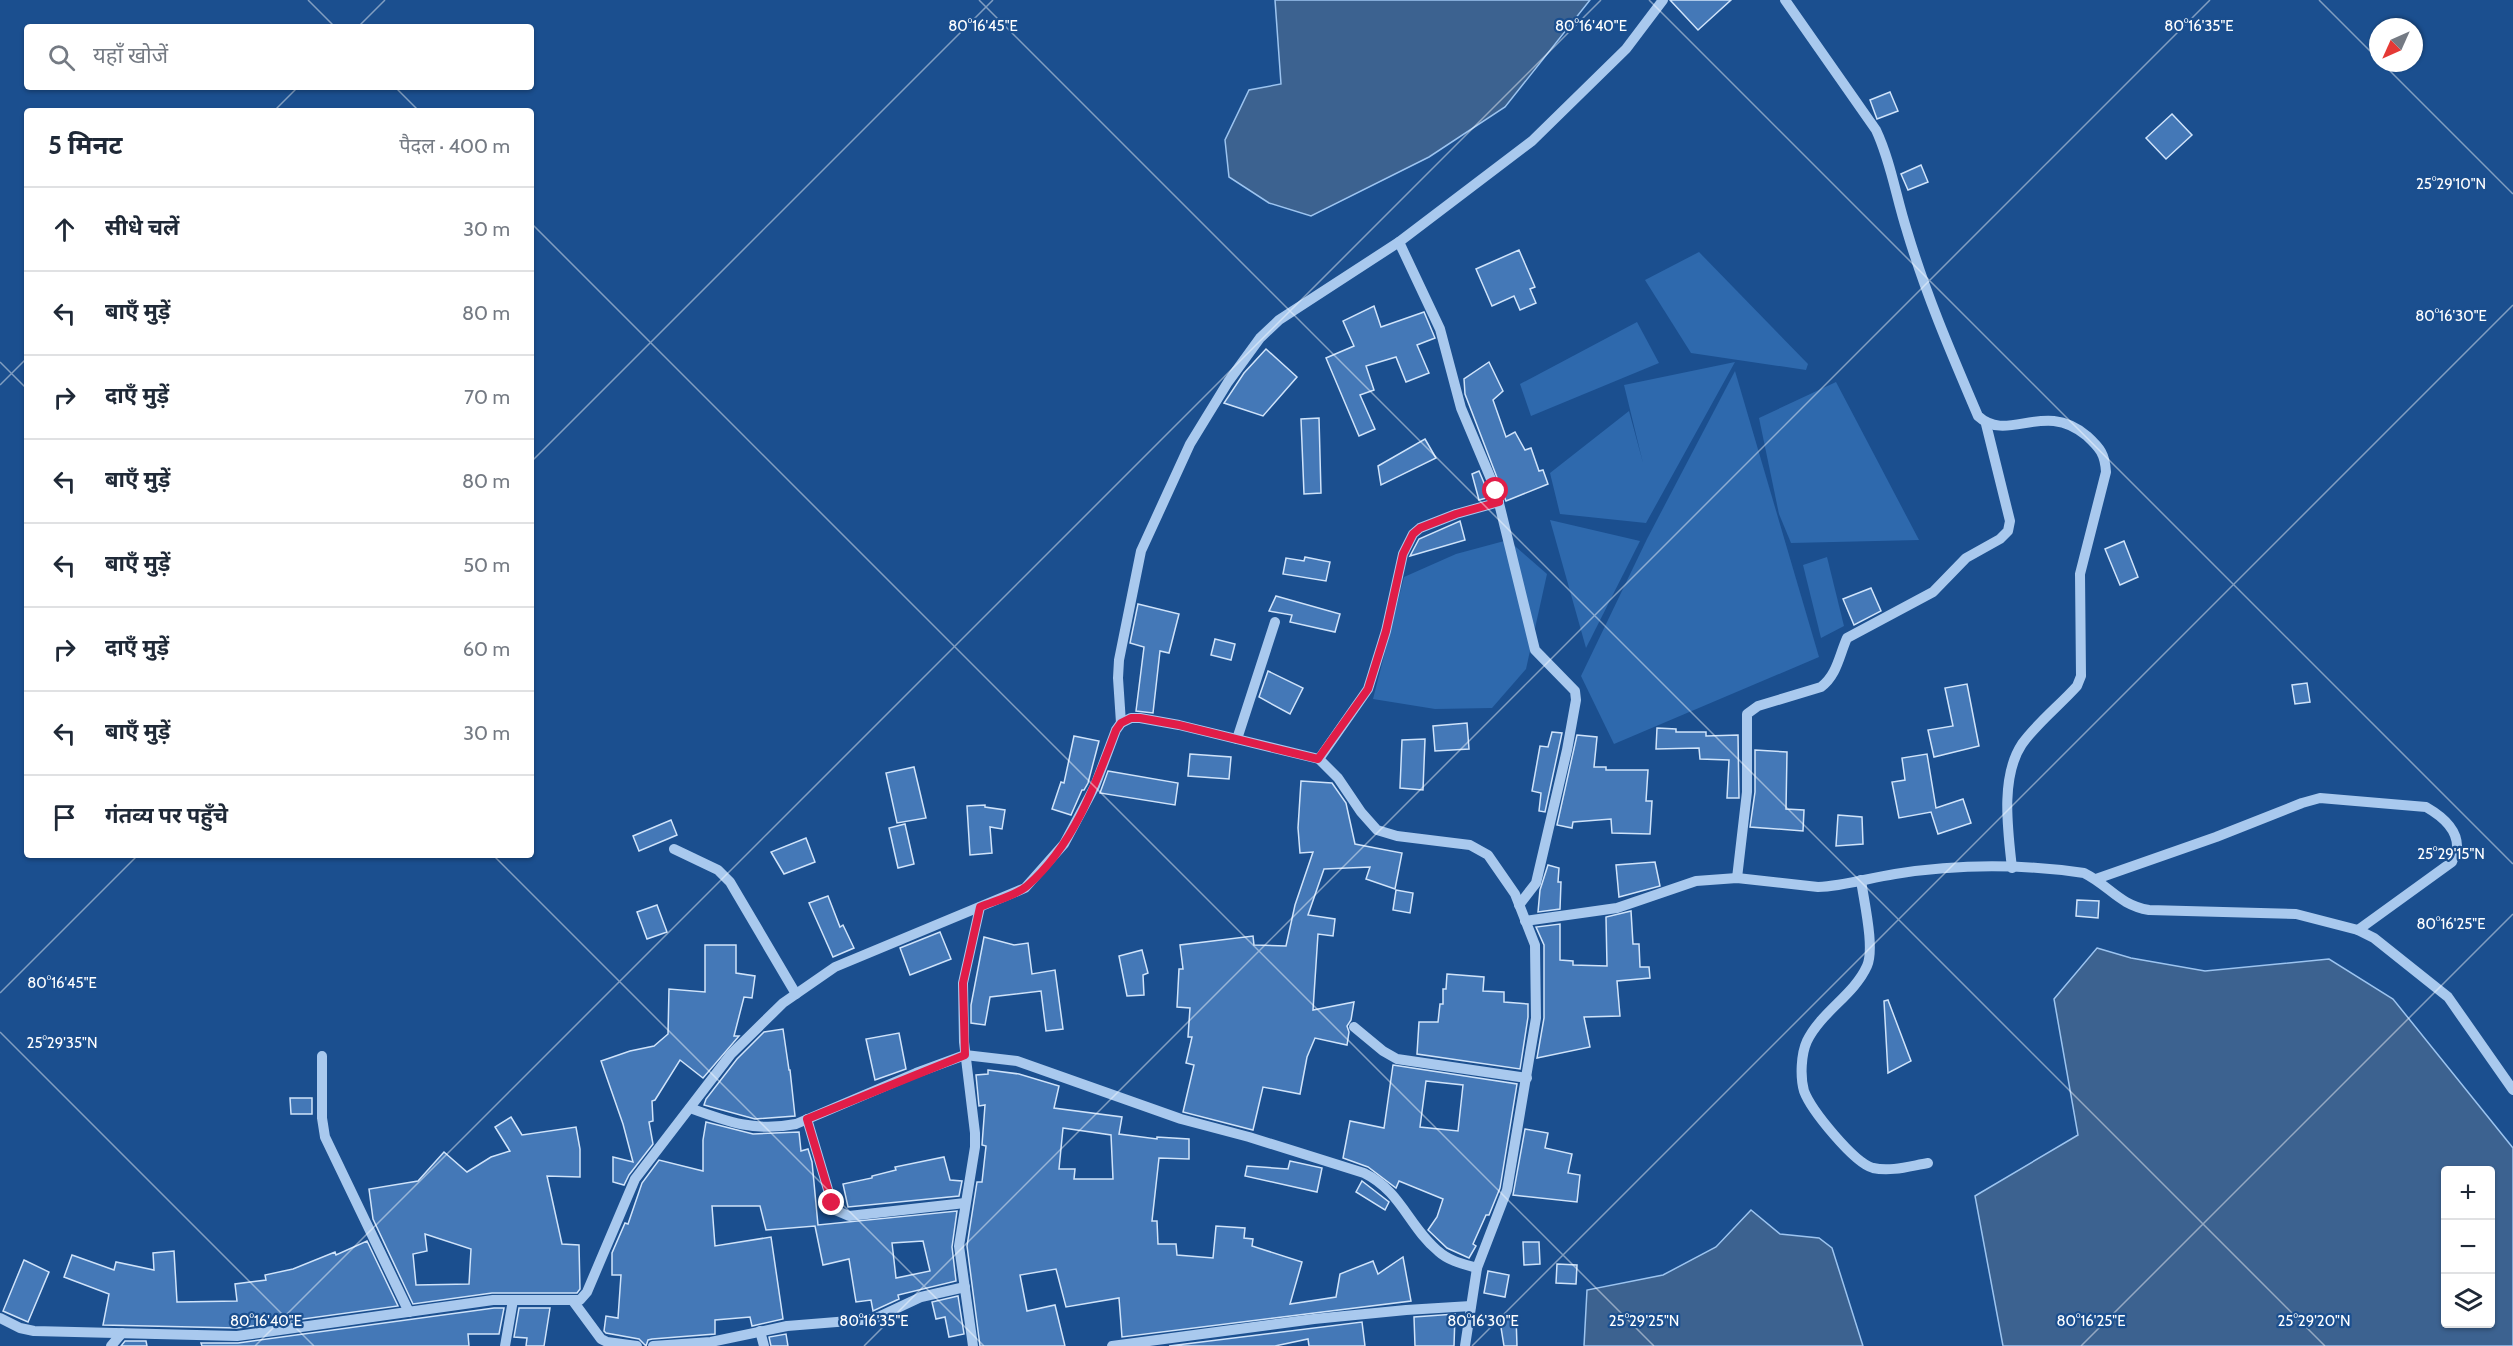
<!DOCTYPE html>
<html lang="hi">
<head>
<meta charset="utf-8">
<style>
	body { margin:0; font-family:Cabin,"Noto Sans Devanagari",sans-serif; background:#f2f2f3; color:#1f2937 }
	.controls { position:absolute; right:18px; bottom:18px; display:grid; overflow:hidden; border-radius:6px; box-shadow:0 2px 4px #0004 }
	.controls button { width:54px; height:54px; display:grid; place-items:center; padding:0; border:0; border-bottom:2px solid #e0e1e3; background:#fff; color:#1f2937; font:30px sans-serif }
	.compass { position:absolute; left:2369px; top:18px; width:54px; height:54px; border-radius:50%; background:#fff; box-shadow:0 2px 4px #0004; rotate:225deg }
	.stop { position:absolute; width:18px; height:18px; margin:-14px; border:4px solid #e11d48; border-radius:50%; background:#fff }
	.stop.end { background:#e11d48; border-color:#fff; box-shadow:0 2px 6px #0008 }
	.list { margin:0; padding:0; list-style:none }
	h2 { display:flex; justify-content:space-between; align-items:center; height:78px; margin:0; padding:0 24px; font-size:26px }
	h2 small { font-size:20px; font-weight:400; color:#747a83 }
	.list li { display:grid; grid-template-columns:39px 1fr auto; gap:18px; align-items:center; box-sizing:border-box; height:84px; padding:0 24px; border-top:2px solid #e0e1e3 }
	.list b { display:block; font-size:22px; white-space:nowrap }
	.list em { font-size:20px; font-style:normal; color:#747a83 }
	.icon { flex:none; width:33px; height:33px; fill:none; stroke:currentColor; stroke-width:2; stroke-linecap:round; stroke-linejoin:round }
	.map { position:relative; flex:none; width:2513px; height:1346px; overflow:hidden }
	.search { position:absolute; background:#fff; box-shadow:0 2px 4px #0004; left:24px; top:24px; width:510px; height:66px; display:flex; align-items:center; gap:15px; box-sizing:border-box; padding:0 21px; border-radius:6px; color:#747a83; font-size:22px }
	.panel { position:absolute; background:#fff; box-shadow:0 2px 4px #0004; left:24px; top:108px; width:510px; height:750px; border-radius:6px }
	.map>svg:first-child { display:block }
	.green { fill:#2e69ad }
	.water { fill:#3c6290; stroke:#9cc4f0; stroke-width:1.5; fill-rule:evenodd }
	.building { fill:#4478b7; stroke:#cfe3fa; stroke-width:1.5; fill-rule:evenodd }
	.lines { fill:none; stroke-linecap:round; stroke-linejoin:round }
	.minor { stroke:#a9c9ee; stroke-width:10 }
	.route { stroke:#e11d48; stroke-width:8 }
	.ticks { fill:none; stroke:#fff; stroke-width:1.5; stroke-opacity:0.45 }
	.ticks-label { font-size:15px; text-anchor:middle; fill:#fff; stroke:#1b4f8f; stroke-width:4.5; stroke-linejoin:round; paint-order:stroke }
</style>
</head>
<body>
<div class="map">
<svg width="2513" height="1346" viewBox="0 0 2513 1346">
	<rect width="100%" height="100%" fill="#1b4f8f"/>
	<g class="green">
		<polygon points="1699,252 1808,364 1806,370 1691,353 1645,280"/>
		<polygon points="1637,322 1659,363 1531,416 1520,384"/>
		<polygon points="1735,362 1646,523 1560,514 1550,473 1629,411 1643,463 1624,385"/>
		<polygon points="1735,371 1819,657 1614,744 1581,676 1647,539"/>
		<polygon points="1836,382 1919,540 1791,543 1779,514 1759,418"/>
		<polygon points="1550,520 1640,541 1586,648"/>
		<polygon points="1508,540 1547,574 1526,669 1492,708 1435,709 1373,699 1404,577 1456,554"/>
		<polygon points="1827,557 1844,626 1821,638 1803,565"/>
	</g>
	<g class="water">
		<polygon points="1275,0 1590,0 1505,107 1429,157 1311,216 1269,203 1229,177 1225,140 1249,90 1281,84"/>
		<path d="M2097 948 2131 958 2205 971 2329 959 2393 999 2513 1148V1346H2003L1975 1196 2078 1135 2054 999ZM2446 1170H2490V1324H2446Z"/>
		<polygon points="1751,1210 1780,1234 1819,1238 1832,1248 1863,1346 1584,1346 1587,1290 1663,1275 1716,1247"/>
	</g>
	<g class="building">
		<polygon points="1670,0 1731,0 1698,30"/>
		<polygon points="1890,92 1898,111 1877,119 1870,100"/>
		<polygon points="2172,114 2192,135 2166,159 2146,138"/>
		<polygon points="1921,165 1928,182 1908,190 1901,174"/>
		<polygon points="1519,250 1535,287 1530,289 1536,303 1520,310 1514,296 1492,306 1476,269"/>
		<polygon points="1374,306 1381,327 1424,312 1435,338 1417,345 1429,373 1406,382 1396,357 1366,366 1374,390 1360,395 1375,429 1359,436 1326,358 1354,346 1343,321"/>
		<polygon points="1266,349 1297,377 1263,416 1224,403 1244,373"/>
		<polygon points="1489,362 1503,391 1493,400 1506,437 1515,432 1525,450 1531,448 1539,471 1543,470 1548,484 1506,501 1465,394 1464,379"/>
		<polygon points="1319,418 1321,493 1304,494 1301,419"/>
		<polygon points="1425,439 1436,458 1381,485 1378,466"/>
		<polygon points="1479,471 1490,497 1479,500 1472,474"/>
		<polygon points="1460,521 1465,540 1410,556 1419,539"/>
		<polygon points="2124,541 2138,577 2120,585 2105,549"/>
		<polygon points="1305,557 1330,562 1326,581 1283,574 1286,558 1304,561"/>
		<polygon points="1871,588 1881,611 1854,625 1843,599"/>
		<polygon points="1276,596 1340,614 1335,632 1290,622 1292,615 1269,611"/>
		<polygon points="1138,604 1179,614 1169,653 1160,651 1153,713 1136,711 1144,647 1130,643"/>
		<polygon points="1215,639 1235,644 1231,660 1211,655"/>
		<polygon points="1268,671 1303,688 1290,714 1259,697"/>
		<polygon points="2307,683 2310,702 2295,704 2292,685"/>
		<polygon points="1967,684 1979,746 1934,757 1928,730 1953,726 1945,688"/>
		<polygon points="1467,723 1469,749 1435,751 1433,726"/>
		<polygon points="1657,728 1676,729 1676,732 1706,732 1706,736 1738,735 1739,798 1727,798 1729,760 1700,759 1699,748 1656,749"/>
		<polygon points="1552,732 1562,733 1545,812 1539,811 1541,793 1532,791 1540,746 1548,747"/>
		<polygon points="1577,735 1597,737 1594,767 1606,767 1606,770 1648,770 1646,801 1652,801 1650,834 1612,833 1611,819 1573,822 1572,828 1557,825"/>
		<polygon points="1074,736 1099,741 1088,783 1084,790 1082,790 1071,815 1052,809 1061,782 1064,783"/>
		<polygon points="1425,739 1423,790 1400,788 1402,740"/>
		<polygon points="1755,750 1787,752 1786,809 1804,810 1803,831 1750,827 1755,792"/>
		<polygon points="1190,754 1231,757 1229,779 1188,776"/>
		<polygon points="1927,754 1936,808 1963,799 1971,823 1938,834 1931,812 1899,818 1892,782 1905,780 1902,758"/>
		<polygon points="914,767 926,818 897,823 886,773"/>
		<polygon points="1108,771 1178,783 1175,805 1100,793"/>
		<polygon points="1301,781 1332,783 1346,803 1355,844 1402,853 1395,889 1366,879 1370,867 1324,869 1308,915 1335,919 1333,936 1318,934 1313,1010 1354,1002 1351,1020 1347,1026 1349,1032 1347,1045 1315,1038 1307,1057 1300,1094 1263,1087 1253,1130 1183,1112 1194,1065 1186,1063 1192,1037 1188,1037 1190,1008 1177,1007 1179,969 1183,969 1180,945 1253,936 1254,945 1286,946 1295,905 1313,852 1300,853 1298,828"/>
		<polygon points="985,805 985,807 1005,810 1002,829 990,827 992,853 970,855 967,806"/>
		<polygon points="1838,815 1862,817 1863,844 1836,846"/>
		<polygon points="671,820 677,835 639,851 633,836"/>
		<polygon points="905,824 914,864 898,868 889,828"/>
		<polygon points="806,838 815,862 784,874 771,852"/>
		<polygon points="1655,862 1660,886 1619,897 1616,865"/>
		<polygon points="1548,865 1559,868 1558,882 1561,882 1560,909 1538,912 1540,890"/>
		<polygon points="1396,890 1413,893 1410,913 1393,910"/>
		<polygon points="828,896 840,927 843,925 854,948 833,957 809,903"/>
		<polygon points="2077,900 2099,901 2098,918 2076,916"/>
		<polygon points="657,905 667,932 647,939 637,912"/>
		<polygon points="1631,911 1633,944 1639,944 1640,967 1649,967 1650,978 1617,981 1620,1016 1584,1017 1590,1047 1537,1058 1544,1018 1544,945 1536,927 1560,924 1560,960 1573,961 1573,965 1607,966 1606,917"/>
		<polygon points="940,932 951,959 910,975 900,948"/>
		<polygon points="984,937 1014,945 1028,943 1032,974 1055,970 1063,1029 1046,1031 1041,991 990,997 985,1025 971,1023 971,1005"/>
		<polygon points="705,945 736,945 736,973 755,976 752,998 744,997 734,1036 739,1036 703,1078 680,1060 655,1100 652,1101 653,1121 649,1122 653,1144 629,1175 624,1185 613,1182 613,1157 633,1162 623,1124 601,1061 630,1051 654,1046 668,1034 669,989 705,992"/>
		<polygon points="1142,950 1148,973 1143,975 1144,995 1127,996 1119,956"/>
		<polygon points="1447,974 1484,977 1483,991 1504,992 1504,1002 1528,1004 1528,1017 1520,1069 1417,1054 1419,1022 1438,1022 1440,1004 1443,1004 1443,989 1446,989"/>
		<polygon points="1888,1000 1911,1061 1888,1073 1884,1001"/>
		<polygon points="783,1029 789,1070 790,1070 795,1116 755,1119 704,1105 706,1099 737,1059 764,1032"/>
		<polygon points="899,1033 906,1069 875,1080 866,1039"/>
		<path d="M1393 1065 1517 1084 1500 1188 1489 1215H1486L1473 1244 1476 1246 1469 1258 1447 1248 1428 1230 1437 1217 1443 1199 1399 1181 1396 1188 1368 1167 1343 1158 1350 1121 1384 1128ZM1426 1081 1463 1085 1458 1131 1420 1127Z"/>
		<path d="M988 1070 1019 1074 1059 1086 1054 1108 1122 1117 1119 1134 1157 1139V1137L1189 1139V1159L1159 1158 1152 1221H1157L1158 1244H1176L1177 1255 1213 1258 1216 1226 1245 1228 1244 1238 1253 1239 1252 1246 1302 1262 1290 1304 1336 1297 1340 1274 1373 1261 1378 1274 1403 1257 1411 1301 1122 1337 1119 1298 1066 1307 1056 1269 1020 1275 1027 1311 1055 1305 1065 1346H980L967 1246 977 1182H982L986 1146 982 1145 985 1105 979 1106 976 1075 988 1074ZM1063 1128 1111 1135 1113 1179H1074L1075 1169H1059Z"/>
		<polygon points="290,1098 312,1098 312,1114 291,1114"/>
		<path d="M511 1117 522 1135 576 1127 580 1149V1177L547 1176 562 1244 579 1245 580 1289 577 1293H492L413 1304 373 1219 369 1189 418 1181 444 1152 467 1172 491 1157 510 1151 495 1127ZM425 1234 471 1249 469 1284 416 1285 413 1254 427 1251Z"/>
		<path d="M706 1122 753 1134 799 1132 801 1151 808 1149 812 1162 818 1225 957 1211 952 1247 956 1281 898 1295 899 1299 873 1311 871 1300 856 1302 849 1259 823 1265 815 1226 766 1230 760 1206H712L715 1246 771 1237 783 1319 752 1326 750 1317 715 1320V1334L652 1339 648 1340 646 1346 639 1339 606 1333 604 1331 606 1316 618 1318 621 1275H612V1253L625 1223 628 1224 642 1183 659 1160 703 1171V1140ZM923 1241 930 1271 896 1278 892 1243Z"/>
		<polygon points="1525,1129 1548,1133 1545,1148 1572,1154 1568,1173 1580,1175 1577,1202 1513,1195"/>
		<polygon points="944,1157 950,1180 962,1181 959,1196 848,1207 843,1184 872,1178 872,1176 896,1170 895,1167"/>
		<polygon points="1290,1161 1322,1168 1317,1192 1245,1176 1247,1166 1288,1169"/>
		<polygon points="1362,1181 1389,1202 1385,1210 1356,1192"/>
		<polygon points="367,1241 398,1306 237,1328 103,1325 109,1294 64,1277 72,1255 114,1270 116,1262 154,1270 153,1253 174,1251 177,1302 237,1301 235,1284 266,1280 265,1275 293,1269 335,1252 336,1255"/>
		<polygon points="1523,1242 1539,1242 1540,1264 1524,1265"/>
		<polygon points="24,1260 49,1272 28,1322 3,1311"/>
		<polygon points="1557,1264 1577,1265 1576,1284 1556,1283"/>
		<polygon points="1488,1271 1509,1275 1505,1297 1484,1293"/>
		<polygon points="958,1296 964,1334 949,1337 945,1317 936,1319 932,1302"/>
		<polygon points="494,1308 504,1308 499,1334 468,1334 469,1346 202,1346 201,1343 238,1343"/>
		<polygon points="519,1308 550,1308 544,1346 526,1346 527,1338 514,1337"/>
		<polygon points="1455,1314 1454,1346 1415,1346 1414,1317"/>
		<polygon points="1499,1315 1516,1315 1517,1346 1504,1346"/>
		<polygon points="1362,1322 1365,1346 1309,1346 1308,1339 1275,1346 1169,1346"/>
		<polygon points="786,1334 788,1346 771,1346 769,1337"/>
		<polygon points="125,1341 146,1341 147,1346 121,1346"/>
	</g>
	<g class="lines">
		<g class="minor">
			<path d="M1785 0 1876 130C1891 162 1896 197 1907 231 1926 295 1952 355 1978 416 2008 444 2044 399 2087 436 2100 448 2105 454 2106 472L2080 574 2081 676 2077 686C2060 705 2037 723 2022 744 2000 777 2008 831 2012 868"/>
			<polyline points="1399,242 1440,329 1461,408 1496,491 1535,650 1575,691 1576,700 1567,750 1536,883 1519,905"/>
			<polyline points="1121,723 1118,678 1119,660 1141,551 1190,444 1228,382 1260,338 1279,320 1399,242 1532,141 1626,49 1663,0"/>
			<polyline points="1237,739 1275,622"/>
			<polyline points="1319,759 1368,689 1386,631 1403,554 1413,534 1420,528 1456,514 1499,502"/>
			<polyline points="674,849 718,870 730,882 796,994"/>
			<path d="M1737 878 1747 792V714L1758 706 1821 687C1837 675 1839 656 1847 638L1933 592 1966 558 2000 539 2008 531 2010 521 1986 424"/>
			<path d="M2096 879 2216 837 2302 803 2320 798 2426 807C2440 815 2458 829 2457 848 2457 852 2453 858 2452 862L2358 930"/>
			<path d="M1861 880C1864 902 1875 948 1867 966 1854 995 1821 1012 1807 1041 1801 1054 1800 1077 1804 1091 1811 1110 1854 1163 1873 1168 1891 1172 1910 1166 1928 1163"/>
			<path d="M1525 921 1617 908 1696 881 1737 878 1818 887C1844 886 1869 878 1895 874 1957 864 2022 864 2084 873 2110 886 2119 905 2149 910L2296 914 2358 930 2374 938 2448 997 2513 1090"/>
			<polyline points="1354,1027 1383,1051 1397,1059 1527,1078"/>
			<polyline points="322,1056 322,1118 325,1137 409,1312"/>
			<path d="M690 1108C728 1122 755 1132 796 1124L916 1073 965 1055 1017 1061 1181 1119 1249 1137 1364 1173C1401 1191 1409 1227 1438 1251 1449 1261 1463 1264 1477 1268"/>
			<polyline points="807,1119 832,1203 835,1210 849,1216 965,1203"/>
			<polyline points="573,1301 601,1339 607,1342 637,1346"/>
			<polyline points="0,1318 20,1328 34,1331 237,1336 493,1300 580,1300 587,1292 635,1179 731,1054 783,1003 835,967 1025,888 1064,844 1095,786 1116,730 1121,723 1131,718 1140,718 1179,725 1319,759 1338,778 1361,812 1377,830 1397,836 1470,845 1488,855 1515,894 1535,945 1536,1018 1507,1190 1477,1268 1465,1346"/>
			<polyline points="760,1331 764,1346"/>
			<polyline points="111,1346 122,1333"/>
			<polyline points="505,1346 513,1300"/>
			<polyline points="653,1346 711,1342 787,1326 874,1319 921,1297 965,1287"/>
			<polyline points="973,1346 959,1246 975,1147 975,1133 964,1042 963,983 980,907"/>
			<polyline points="1112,1346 1314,1319 1406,1310 1471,1306"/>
		</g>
	</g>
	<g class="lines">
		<path class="route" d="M832 1203 807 1119 965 1055 963 983 980 907C994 901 1015 896 1027 886 1073 846 1095 786 1116 730L1121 723 1131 718H1140L1179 725 1318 759 1368 689 1386 631 1403 554 1413 534 1420 528 1456 514 1499 502 1496 491"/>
	</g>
	<path class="ticks" d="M308 0 335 27M979 0 2325 1346M1649 0 2513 864M2319 0 2378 59M358 27 385 0M2382 63 2513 194M395 87 419 111M274 111 298 87M531 223 1654 1346M0 362 27 389M0 385 27 358M531 462 993 0M493 855 984 1346M0 993 138 855M0 1032 314 1346M255 1346 1601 0M864 1346 2210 0M1472 1346 2513 305M2081 1346 2513 914"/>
	<g class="ticks-label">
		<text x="983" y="31">80°16'45"E</text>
		<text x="1591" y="31">80°16'40"E</text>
		<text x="2199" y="31">80°16'35"E</text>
		<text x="2451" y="189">25°29'10"N</text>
		<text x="2451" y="321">80°16'30"E</text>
		<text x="2451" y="859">25°29'15"N</text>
		<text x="2451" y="929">80°16'25"E</text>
		<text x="62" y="988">80°16'45"E</text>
		<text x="62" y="1048">25°29'35"N</text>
		<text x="266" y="1326">80°16'40"E</text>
		<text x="874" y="1326">80°16'35"E</text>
		<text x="1483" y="1326">80°16'30"E</text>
		<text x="1644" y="1326">25°29'25"N</text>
		<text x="2091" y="1326">80°16'25"E</text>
		<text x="2314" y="1326">25°29'20"N</text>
	</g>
</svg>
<div class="controls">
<button>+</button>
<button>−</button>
<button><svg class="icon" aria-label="layers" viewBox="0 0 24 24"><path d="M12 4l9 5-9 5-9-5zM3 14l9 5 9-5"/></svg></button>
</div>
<svg class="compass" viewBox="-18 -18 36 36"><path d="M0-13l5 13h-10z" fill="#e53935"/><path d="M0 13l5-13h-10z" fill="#747a83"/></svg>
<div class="stop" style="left:1496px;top:491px"></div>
<div class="stop end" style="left:832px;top:1203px"></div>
<div class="search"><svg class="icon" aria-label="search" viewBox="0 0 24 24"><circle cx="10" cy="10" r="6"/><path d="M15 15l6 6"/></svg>यहाँ खोजें</div>
<section class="panel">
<h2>5 मिनट<small>पैदल · 400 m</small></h2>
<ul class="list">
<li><svg class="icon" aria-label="ahead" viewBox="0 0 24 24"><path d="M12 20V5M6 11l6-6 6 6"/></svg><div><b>सीधे चलें</b></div><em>30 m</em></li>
<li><svg class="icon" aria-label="left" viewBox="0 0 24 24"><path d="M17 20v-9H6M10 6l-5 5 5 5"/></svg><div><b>बाएँ मुड़ें</b></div><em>80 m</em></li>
<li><svg class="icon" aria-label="right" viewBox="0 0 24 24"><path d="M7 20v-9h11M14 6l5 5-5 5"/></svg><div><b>दाएँ मुड़ें</b></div><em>70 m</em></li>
<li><svg class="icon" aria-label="left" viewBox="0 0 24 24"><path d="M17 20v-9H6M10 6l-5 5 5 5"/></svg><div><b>बाएँ मुड़ें</b></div><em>80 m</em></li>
<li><svg class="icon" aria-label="left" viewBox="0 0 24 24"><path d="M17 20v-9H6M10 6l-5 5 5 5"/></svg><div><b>बाएँ मुड़ें</b></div><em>50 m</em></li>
<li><svg class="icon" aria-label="right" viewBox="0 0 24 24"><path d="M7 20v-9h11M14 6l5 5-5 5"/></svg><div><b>दाएँ मुड़ें</b></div><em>60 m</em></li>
<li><svg class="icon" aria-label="left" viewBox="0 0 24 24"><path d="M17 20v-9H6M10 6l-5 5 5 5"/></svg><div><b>बाएँ मुड़ें</b></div><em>30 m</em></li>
<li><svg class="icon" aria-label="arrive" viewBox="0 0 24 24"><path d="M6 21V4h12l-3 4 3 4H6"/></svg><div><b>गंतव्य पर पहुँचे</b></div></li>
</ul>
</section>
</div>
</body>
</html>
